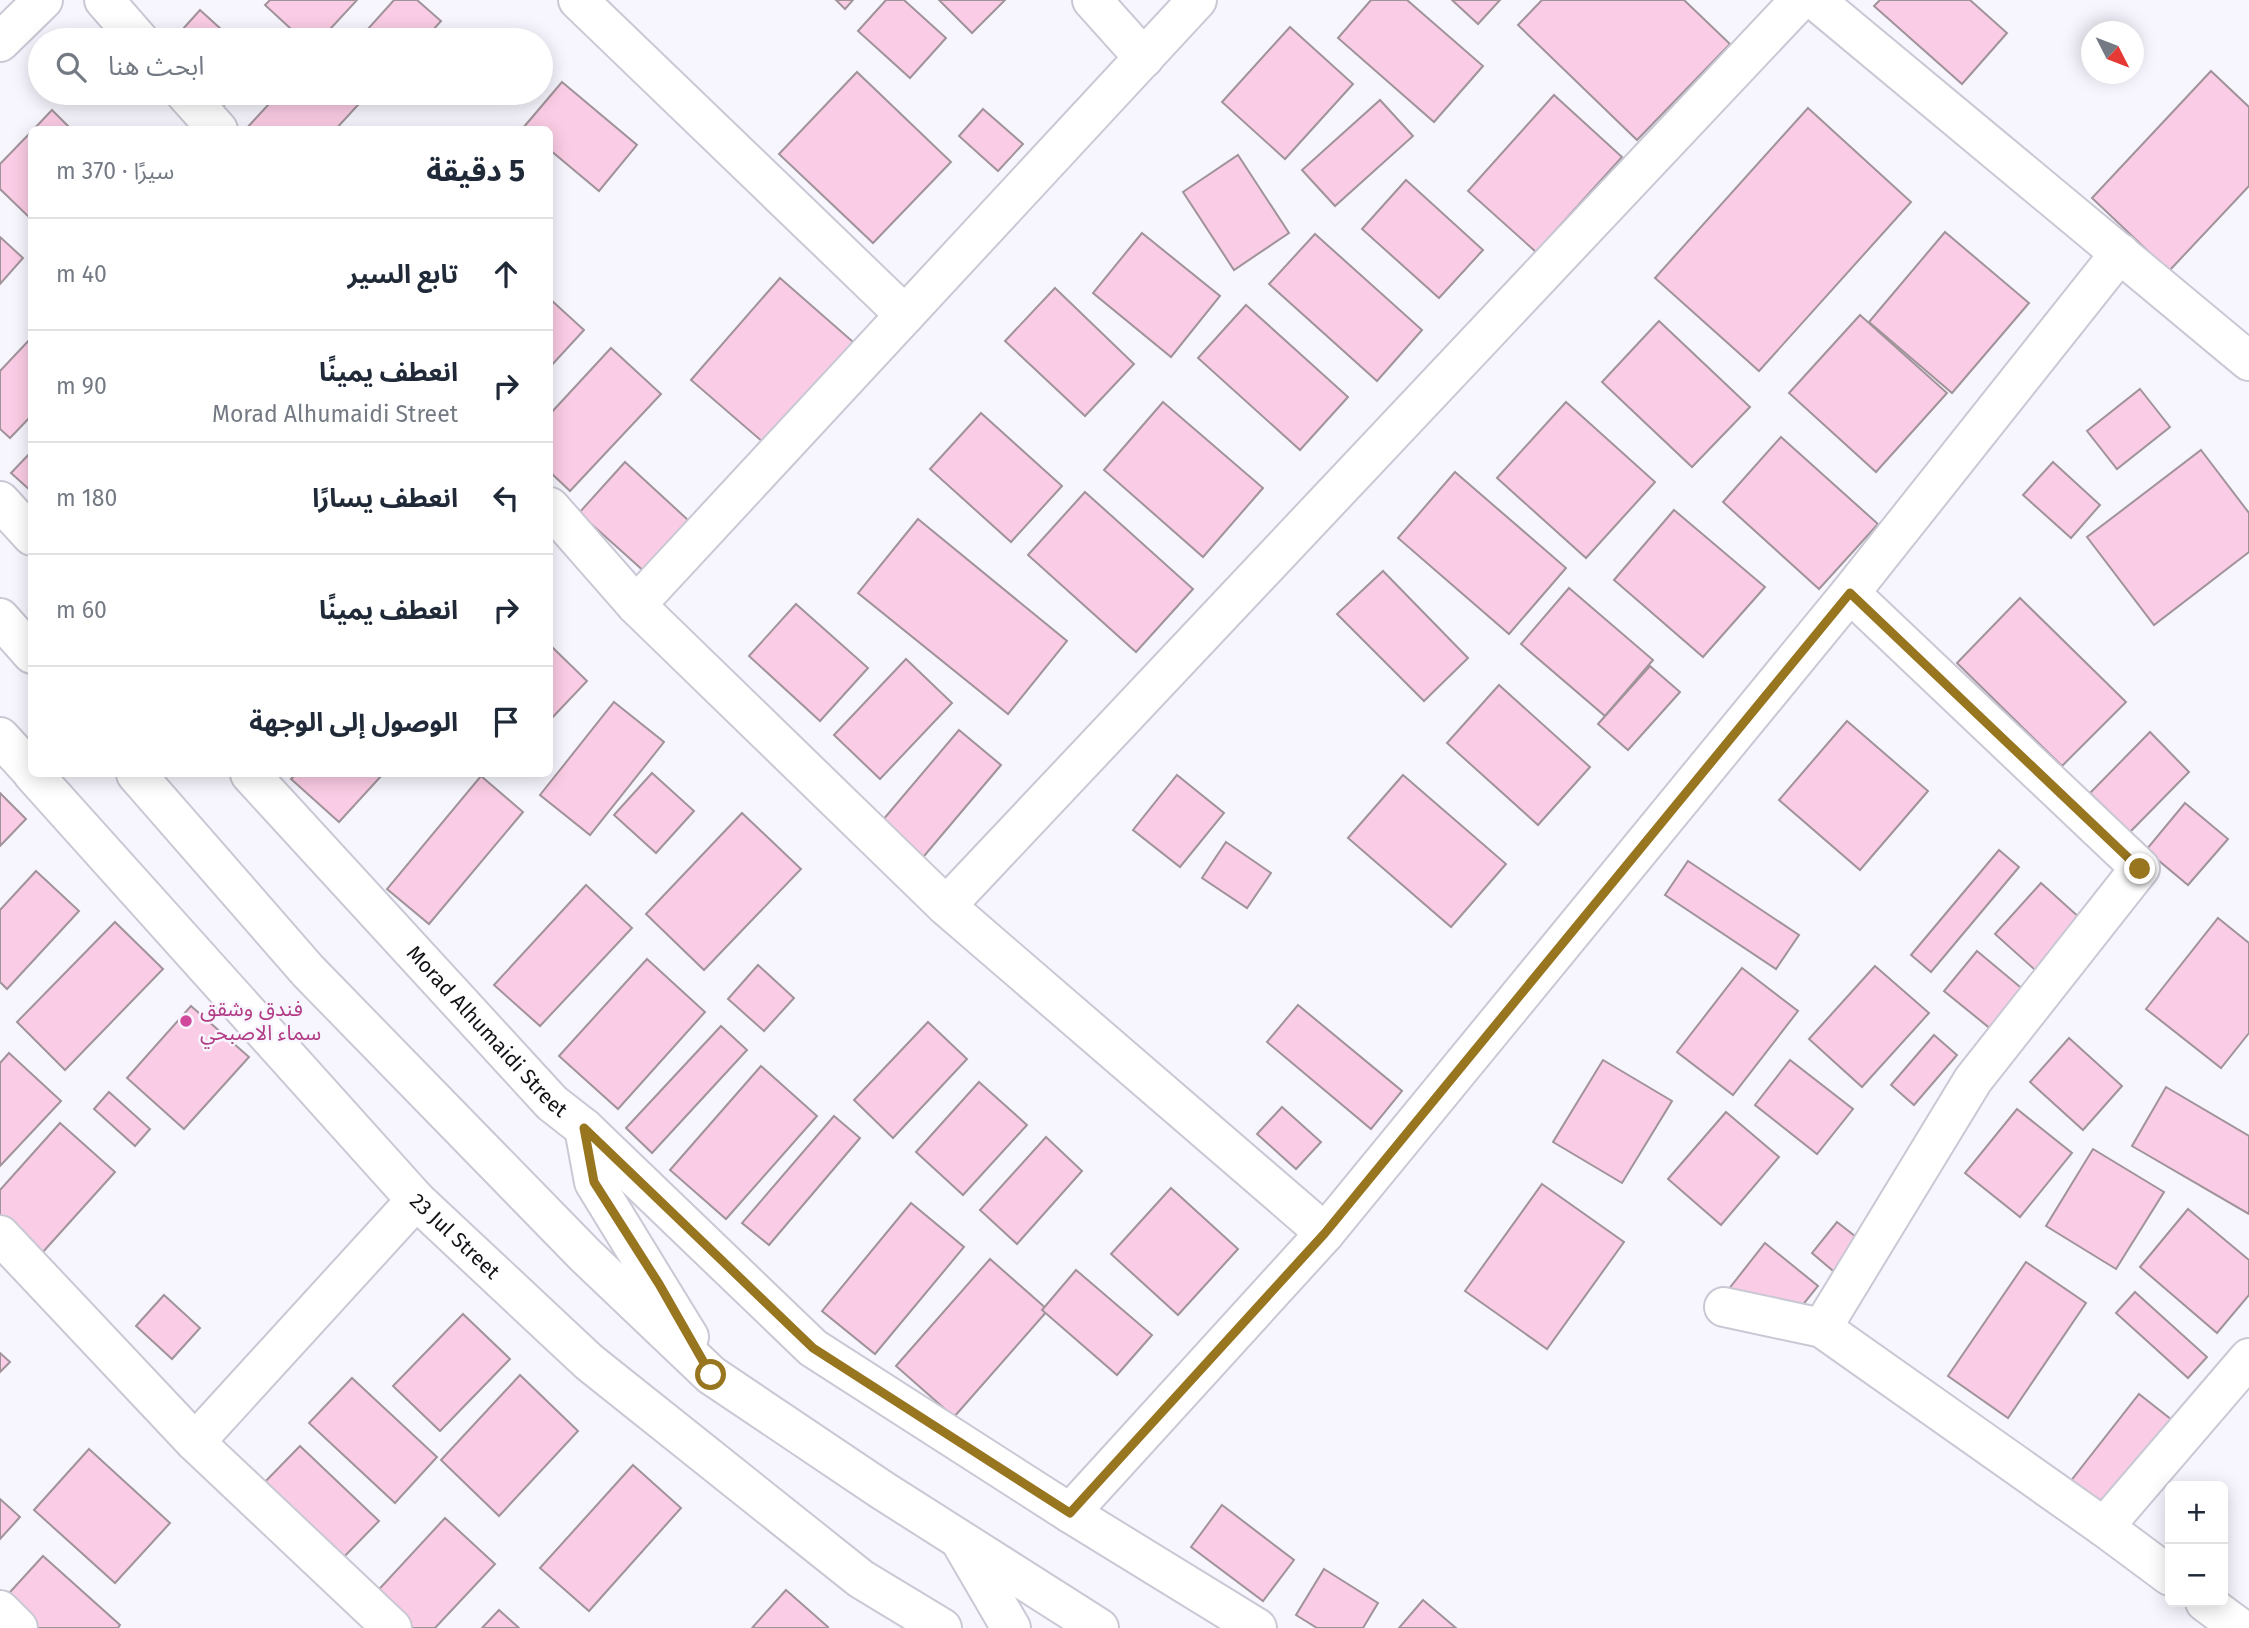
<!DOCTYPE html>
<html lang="ar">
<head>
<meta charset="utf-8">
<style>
	body { margin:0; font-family:"Fira Sans","Noto Sans Arabic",sans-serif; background:#f6f6f7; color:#1f2937; direction:rtl }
	.controls { position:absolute; right:21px; bottom:21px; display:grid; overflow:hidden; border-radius:10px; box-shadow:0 4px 18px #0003 }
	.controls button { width:63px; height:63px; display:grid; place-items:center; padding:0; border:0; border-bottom:2px solid #e0e1e3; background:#fff; color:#1f2937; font:35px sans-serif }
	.compass { position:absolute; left:2081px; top:21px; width:63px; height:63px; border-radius:50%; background:#fff; box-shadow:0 4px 18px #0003; rotate:132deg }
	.stop { position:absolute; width:21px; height:21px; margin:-16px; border:5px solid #98751f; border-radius:50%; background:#fff }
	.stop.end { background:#98751f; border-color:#fff; box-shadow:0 2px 7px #0008 }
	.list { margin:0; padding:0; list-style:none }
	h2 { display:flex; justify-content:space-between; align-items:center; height:91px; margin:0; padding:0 28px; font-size:30px }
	h2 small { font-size:23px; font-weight:400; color:#747a83 }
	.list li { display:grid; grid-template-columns:46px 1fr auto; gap:21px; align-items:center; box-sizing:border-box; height:112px; padding:0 28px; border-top:2px solid #e0e1e3 }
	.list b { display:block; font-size:26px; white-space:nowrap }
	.list p { margin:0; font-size:23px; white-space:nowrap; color:#747a83 }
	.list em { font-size:23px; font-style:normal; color:#747a83 }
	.icon { flex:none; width:38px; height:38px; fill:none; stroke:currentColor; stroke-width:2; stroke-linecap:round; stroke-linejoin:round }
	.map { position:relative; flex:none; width:2249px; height:1628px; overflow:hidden; direction:ltr }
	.search { position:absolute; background:#fff; box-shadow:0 4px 18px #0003; left:28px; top:28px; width:525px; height:77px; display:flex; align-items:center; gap:18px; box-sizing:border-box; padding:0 24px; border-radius:38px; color:#747a83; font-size:26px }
	.panel { position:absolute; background:#fff; box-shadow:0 4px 18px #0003; left:28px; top:126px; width:525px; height:651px; border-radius:10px; direction:rtl }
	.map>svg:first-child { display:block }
	.building { fill:#fbcce5; stroke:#a0939a; stroke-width:2 }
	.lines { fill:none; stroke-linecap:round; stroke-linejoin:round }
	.street-casing { stroke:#c9c8d4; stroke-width:42 }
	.secondary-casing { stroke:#c9c8d4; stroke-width:42 }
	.street { stroke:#fff; stroke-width:38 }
	.secondary { stroke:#fff; stroke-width:38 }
	.route { stroke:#98751f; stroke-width:9 }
	.hotel-dot { fill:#d1479c; stroke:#f7f6fe; stroke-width:2.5 }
	.labels { text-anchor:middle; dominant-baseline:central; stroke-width:5; stroke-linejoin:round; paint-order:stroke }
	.hotel-label { font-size:21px; fill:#b23c85; stroke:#f7f6fe; text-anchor:start }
	.street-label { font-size:21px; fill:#131317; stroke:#f7f6fe }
</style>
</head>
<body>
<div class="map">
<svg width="2249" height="1628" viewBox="0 0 2249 1628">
	<rect width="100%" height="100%" fill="#f7f6fe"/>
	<g class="building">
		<polygon points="270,0 357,0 320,40 303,40 265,5"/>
		<polygon points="394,0 417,0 441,21 424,40 358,40"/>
		<polygon points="836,0 853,0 845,9"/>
		<polygon points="886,0 904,0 946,38 910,78 858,31"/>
		<polygon points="939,0 1005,0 972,33"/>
		<polygon points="1371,0 1407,0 1483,66 1434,122 1338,38"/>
		<polygon points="1452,0 1500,0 1478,24"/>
		<polygon points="1542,0 1684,0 1730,44 1637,140 1518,25"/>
		<polygon points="1880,0 1970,0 2007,33 1962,84 1874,6"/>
		<polygon points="200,10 233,40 173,40"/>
		<polygon points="1290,27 1353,84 1285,159 1222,102"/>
		<polygon points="2211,71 2249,107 2249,186 2169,271 2092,198"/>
		<polygon points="857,72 951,162 873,243 779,154"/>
		<polygon points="562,82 637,145 599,191 550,150 550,130 523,128"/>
		<polygon points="209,93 235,93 223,106"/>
		<polygon points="279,93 369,93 335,130 245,130"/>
		<polygon points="1554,95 1622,157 1536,252 1468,191"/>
		<polygon points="1380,100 1413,136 1335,206 1302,170"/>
		<polygon points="1808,108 1911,202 1759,371 1655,278"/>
		<polygon points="983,109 1023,144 998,171 959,136"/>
		<polygon points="52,110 72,130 33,130"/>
		<polygon points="32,131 32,220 0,189 0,164"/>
		<polygon points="1238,155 1289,233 1234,270 1183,192"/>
		<polygon points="1406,180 1483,250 1439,298 1362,229"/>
		<polygon points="1945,232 2029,303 1952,393 1869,322"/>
		<polygon points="1142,233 1220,296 1171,357 1093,293"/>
		<polygon points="1315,234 1422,330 1377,381 1269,284"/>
		<polygon points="0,237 23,258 0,284"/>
		<polygon points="780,278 868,355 779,456 691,380"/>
		<polygon points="1055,288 1134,364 1085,416 1005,341"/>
		<polygon points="550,299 584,330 550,367"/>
		<polygon points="1246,305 1348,397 1300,450 1198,358"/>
		<polygon points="1860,315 1947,393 1876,472 1789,393"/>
		<polygon points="1659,321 1750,407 1692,467 1602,382"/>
		<polygon points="32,337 32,415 10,438 0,429 0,371"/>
		<polygon points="611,348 661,394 570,491 550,472 550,414"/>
		<polygon points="2140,389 2170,427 2117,469 2087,431"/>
		<polygon points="1163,402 1263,488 1203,557 1104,470"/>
		<polygon points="1566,402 1655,482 1586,558 1497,478"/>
		<polygon points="981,413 1062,486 1011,542 930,469"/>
		<polygon points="1781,437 1878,524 1819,589 1723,502"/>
		<polygon points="2201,450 2249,513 2249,552 2154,625 2087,537"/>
		<polygon points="32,451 32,492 11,473"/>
		<polygon points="625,462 701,532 656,582 579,513"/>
		<polygon points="2053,462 2100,505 2071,538 2023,495"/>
		<polygon points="1455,472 1566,568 1509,634 1398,538"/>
		<polygon points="1085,492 1193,589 1136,652 1028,555"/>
		<polygon points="1674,510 1765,587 1703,657 1614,580"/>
		<polygon points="918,519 1067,641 1008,714 858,593"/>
		<polygon points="1383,571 1468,658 1424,701 1337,614"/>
		<polygon points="1569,588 1653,660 1605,716 1521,644"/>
		<polygon points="2020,598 2126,702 2062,766 1957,663"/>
		<polygon points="796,604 868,668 820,721 749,656"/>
		<polygon points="550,645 587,681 550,720"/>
		<polygon points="906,659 952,703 880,779 834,735"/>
		<polygon points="1650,666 1680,692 1628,750 1598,724"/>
		<polygon points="1499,685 1590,767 1538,825 1447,743"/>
		<polygon points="614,702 664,742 590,835 540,795"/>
		<polygon points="1847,721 1928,791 1860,870 1779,800"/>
		<polygon points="959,730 1001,765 919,862 877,827"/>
		<polygon points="2150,732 2189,772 2130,832 2090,793"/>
		<polygon points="652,773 694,811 656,853 614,815"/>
		<polygon points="296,774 383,774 339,822 291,779"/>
		<polygon points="1177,775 1224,813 1180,867 1133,830"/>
		<polygon points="1403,775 1506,864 1451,927 1348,838"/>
		<polygon points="481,776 523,812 429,924 387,889"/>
		<polygon points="0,793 26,819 0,846"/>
		<polygon points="2185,803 2228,839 2188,885 2146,850"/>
		<polygon points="742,813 801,869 704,970 646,914"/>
		<polygon points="1226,842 1271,873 1247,908 1202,878"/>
		<polygon points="1999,850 2019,867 1931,972 1911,955"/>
		<polygon points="1688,861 1799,935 1776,969 1665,895"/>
		<polygon points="36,871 79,911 7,989 0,982 0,910"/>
		<polygon points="2041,883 2090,927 2044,978 1995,934"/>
		<polygon points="586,885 632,928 540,1026 494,985"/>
		<polygon points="2218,918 2249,943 2249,1033 2221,1068 2146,1009"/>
		<polygon points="115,922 163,969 65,1070 17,1022"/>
		<polygon points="1977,951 2025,991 1992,1030 1944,991"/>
		<polygon points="647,959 705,1012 618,1109 559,1056"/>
		<polygon points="758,965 794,998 764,1031 728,999"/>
		<polygon points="1875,966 1929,1013 1862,1087 1809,1039"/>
		<polygon points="1742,968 1798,1011 1733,1095 1677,1052"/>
		<polygon points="1298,1005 1402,1091 1371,1129 1267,1042"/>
		<polygon points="191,1006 249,1057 184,1129 127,1078"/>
		<polygon points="928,1022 967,1059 893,1138 854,1100"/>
		<polygon points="721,1026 747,1050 652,1153 626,1128"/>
		<polygon points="1934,1035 1957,1055 1914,1105 1891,1085"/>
		<polygon points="2069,1038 2122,1086 2083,1130 2030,1082"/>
		<polygon points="9,1053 61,1101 0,1166 0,1063"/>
		<polygon points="1603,1060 1672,1101 1622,1183 1553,1142"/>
		<polygon points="1790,1060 1853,1109 1817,1154 1755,1105"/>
		<polygon points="761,1066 817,1116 726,1219 670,1170"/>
		<polygon points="979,1082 1027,1125 963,1195 916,1152"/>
		<polygon points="2166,1087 2249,1136 2249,1214 2132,1146"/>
		<polygon points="109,1092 150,1129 135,1146 94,1109"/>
		<polygon points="1282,1107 1321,1142 1296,1169 1257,1134"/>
		<polygon points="2017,1109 2072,1153 2020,1217 1965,1173"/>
		<polygon points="1726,1112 1779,1157 1721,1225 1668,1179"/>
		<polygon points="834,1116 860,1138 769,1245 742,1223"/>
		<polygon points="60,1123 115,1172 33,1263 0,1234 0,1190"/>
		<polygon points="1046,1137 1082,1171 1017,1244 980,1210"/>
		<polygon points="2093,1149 2164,1192 2116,1269 2046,1226"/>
		<polygon points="1542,1184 1624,1242 1547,1349 1465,1291"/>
		<polygon points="1171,1188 1238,1249 1178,1315 1111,1254"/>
		<polygon points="911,1203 964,1247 875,1354 822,1311"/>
		<polygon points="2188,1209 2249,1260 2249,1295 2217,1333 2140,1267"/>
		<polygon points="1837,1222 1865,1244 1839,1276 1812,1253"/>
		<polygon points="1765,1243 1818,1286 1781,1332 1728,1290"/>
		<polygon points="990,1259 1048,1310 954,1417 896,1366"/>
		<polygon points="2026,1262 2086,1303 2008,1418 1948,1376"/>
		<polygon points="1076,1270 1152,1335 1117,1375 1042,1310"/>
		<polygon points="2135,1292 2207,1357 2188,1378 2116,1313"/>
		<polygon points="164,1295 200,1328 172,1359 136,1326"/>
		<polygon points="463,1314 510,1359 440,1431 393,1386"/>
		<polygon points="0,1353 10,1362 0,1372"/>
		<polygon points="520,1375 578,1431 499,1516 441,1460"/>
		<polygon points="352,1378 437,1457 395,1503 309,1423"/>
		<polygon points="2139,1394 2191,1435 2112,1537 2059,1496"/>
		<polygon points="300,1446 379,1521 336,1565 258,1489"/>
		<polygon points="89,1449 170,1523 115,1583 34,1510"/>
		<polygon points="633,1465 681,1508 589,1611 540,1568"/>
		<polygon points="0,1499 20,1517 0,1539"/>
		<polygon points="1222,1505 1294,1560 1263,1601 1191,1547"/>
		<polygon points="445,1518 495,1564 435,1628 377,1628 359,1611"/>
		<polygon points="43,1556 120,1625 118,1628 19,1628 0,1603"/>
		<polygon points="1324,1569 1378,1603 1363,1628 1317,1628 1296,1615"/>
		<polygon points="786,1590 828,1627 827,1628 752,1628"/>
		<polygon points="1423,1600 1456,1628 1399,1628"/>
		<polygon points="499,1610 519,1628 482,1628"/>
	</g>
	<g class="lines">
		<g class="street-casing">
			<g id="street">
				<polyline points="104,0 139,40"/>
				<polyline points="578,0 905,315"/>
				<polyline points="1092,0 1144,58"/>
				<polyline points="1815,0 2249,361"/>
				<polyline points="0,42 43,0"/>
				<polyline points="185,93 218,130"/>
				<polyline points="550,507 636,605 946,906 1325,1233"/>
				<polyline points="636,605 1197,0"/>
				<polyline points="946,906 1800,0"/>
				<polyline points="0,1235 195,1442 392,1628"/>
				<polyline points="1724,1307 1822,1328 2104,1527 2170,1576"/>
				<polyline points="1822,1328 1973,1080 2140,868 1850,593"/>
				<polyline points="195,1442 416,1200"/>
				<polyline points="1070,1513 1325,1233 1850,593 2120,253"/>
				<polyline points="2104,1527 2249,1358"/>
				<polyline points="2205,1602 2240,1628"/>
				<polyline points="0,1610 18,1628"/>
			</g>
		</g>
		<g class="secondary-casing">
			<g id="secondary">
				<polyline points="0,501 32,536"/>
				<polyline points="0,618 32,654"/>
				<polyline points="0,737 32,772"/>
				<path id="s1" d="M33 774 416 1200 589 1362 861 1579 942 1628"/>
				<polyline points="136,774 308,971 585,1255 711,1375 882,1490 1099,1628"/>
				<path id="s2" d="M250 774 552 1103 584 1128 813 1348 1070 1513 1257 1628"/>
				<polyline points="584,1128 594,1182 689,1337"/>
				<polyline points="962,1544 1011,1628"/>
			</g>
		</g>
		<use href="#street" class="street"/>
		<use href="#secondary" class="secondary"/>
	</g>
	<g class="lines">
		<polyline class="route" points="711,1375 659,1284 594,1182 584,1128 813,1348 1070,1513 1325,1233 1850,593 2140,869"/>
	</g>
	<circle class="hotel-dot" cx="186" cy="1021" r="7"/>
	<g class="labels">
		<g class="hotel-label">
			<text x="200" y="1009">فندق وشقق<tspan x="200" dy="24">سماء الاصبحي</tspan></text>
		</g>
		<g class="street-label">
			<text stroke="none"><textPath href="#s2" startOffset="350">Morad Alhumaidi Street</textPath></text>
			<text stroke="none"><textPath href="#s1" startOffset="626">23 Jul Street</textPath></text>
		</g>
	</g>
</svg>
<div class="controls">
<button>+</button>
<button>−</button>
</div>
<svg class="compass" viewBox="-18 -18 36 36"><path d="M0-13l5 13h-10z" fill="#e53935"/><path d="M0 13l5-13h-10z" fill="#747a83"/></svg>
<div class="stop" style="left:711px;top:1375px"></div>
<div class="stop end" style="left:2140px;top:869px"></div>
<div class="search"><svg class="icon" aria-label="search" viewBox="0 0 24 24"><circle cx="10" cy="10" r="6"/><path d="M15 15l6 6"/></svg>ابحث هنا</div>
<section class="panel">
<h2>5 دقيقة<small>سيرًا · 370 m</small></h2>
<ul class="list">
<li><svg class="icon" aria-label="ahead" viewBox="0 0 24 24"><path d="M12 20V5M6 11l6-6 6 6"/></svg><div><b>تابع السير</b></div><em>40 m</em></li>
<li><svg class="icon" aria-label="right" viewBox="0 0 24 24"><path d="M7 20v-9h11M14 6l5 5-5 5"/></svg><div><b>انعطف يمينًا</b><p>Morad Alhumaidi Street</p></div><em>90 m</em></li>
<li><svg class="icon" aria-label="left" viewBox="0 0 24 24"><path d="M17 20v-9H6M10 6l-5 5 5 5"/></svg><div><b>انعطف يسارًا</b></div><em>180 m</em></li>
<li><svg class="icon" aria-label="right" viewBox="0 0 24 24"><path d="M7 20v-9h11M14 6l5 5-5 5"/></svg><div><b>انعطف يمينًا</b></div><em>60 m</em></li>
<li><svg class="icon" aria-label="arrive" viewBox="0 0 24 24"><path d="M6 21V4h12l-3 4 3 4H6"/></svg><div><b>الوصول إلى الوجهة</b></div></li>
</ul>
</section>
</div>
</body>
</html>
